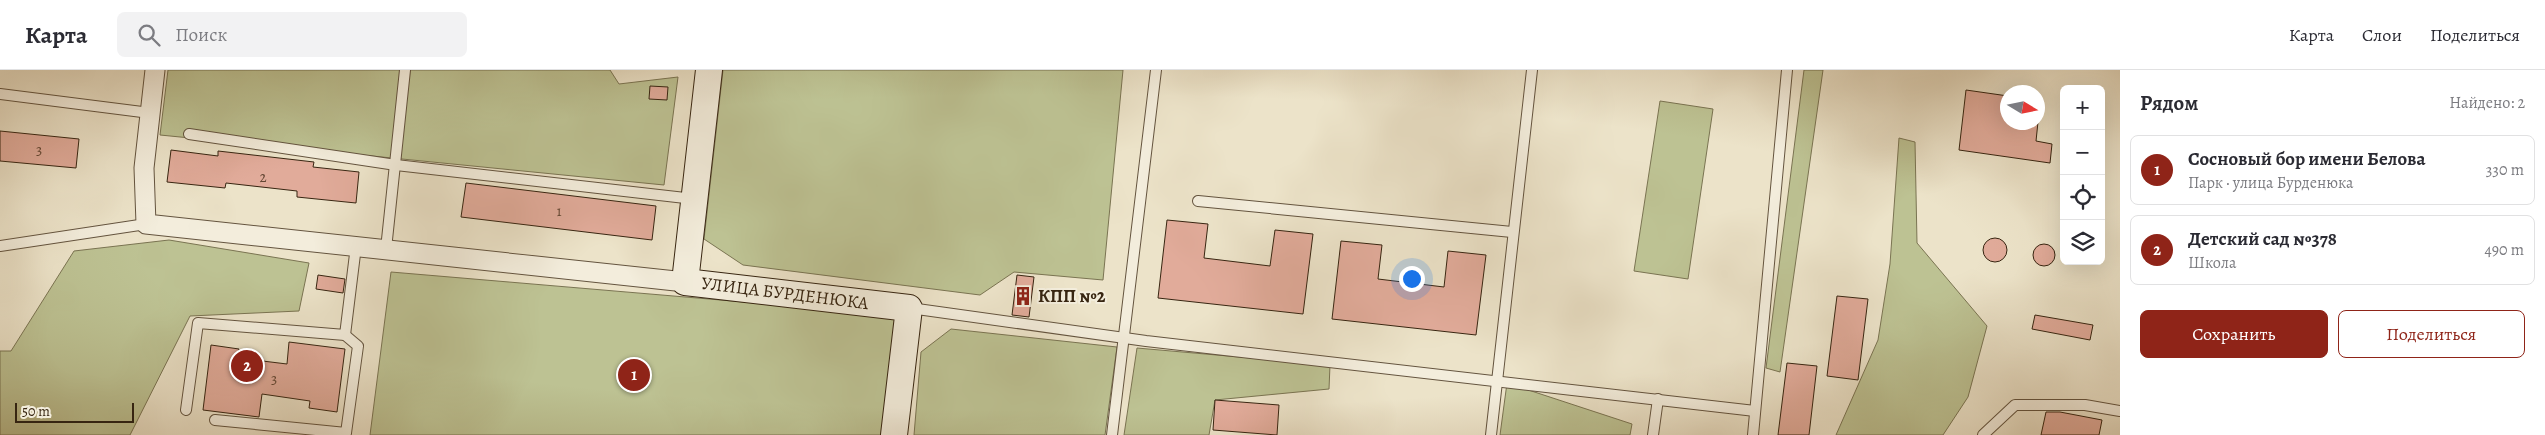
<!DOCTYPE html>
<html lang="ru">
<head>
<meta charset="utf-8">
<style>
	body { margin:0; font-family:Alegreya,serif; background:#f2f2f3; color:#2b2b33 }
	.controls { position:absolute; right:15px; top:15px; display:grid; overflow:hidden; border-radius:8px; box-shadow:0 5px 20px #0002 }
	.controls button { width:45px; height:45px; display:grid; place-items:center; padding:0; border:0; border-bottom:1px solid #e1e1e2; background:#fff; color:#2b2b33; font:25px sans-serif }
	.compass { position:absolute; left:2000px; top:15px; width:45px; height:45px; border-radius:50%; background:#fff; box-shadow:0 5px 20px #0002; rotate:100deg }
	.scale { position:absolute; left:15px; bottom:12px; width:119px; box-sizing:border-box; padding-left:5px; border:2px solid #372511; border-top:0; font-size:14px; line-height:18px; white-space:nowrap; color:#372511; -webkit-text-stroke:4px #f3eddc; paint-order:stroke }
	.you { position:absolute; left:1411px; top:208px; width:18px; height:18px; margin:-12px; border:4px solid #fff; border-radius:50%; background:#1a73e8; box-shadow:0 0 0 8px #1a73e833 }
	.badge { display:grid; place-items:center; width:32px; height:32px; border-radius:50%; background:#8f2418; color:#fff; font-size:16px; font-weight:700 }
	.pin { position:absolute; translate:-50% -50%; border:2px solid #fff; box-shadow:0 1px 5px #0006 }
	.list { margin:0; padding:0; list-style:none }
	h2 { display:flex; justify-content:space-between; align-items:center; height:65px; margin:0; padding:0 20px; font-size:21px }
	h2 small { font-size:16px; font-weight:400; color:#7c7c81 }
	.list li { display:grid; grid-template-columns:32px 1fr auto; gap:15px; align-items:center; box-sizing:border-box; height:70px; margin:0 10px 10px; padding:0 10px; border:1px solid #e1e1e2; border-radius:8px }
	.list b { display:block; font-size:19px; white-space:nowrap }
	.list p { margin:0; font-size:16px; white-space:nowrap; color:#7c7c81 }
	.list em { font-size:16px; font-style:normal; color:#7c7c81 }
	.actions { display:flex; gap:10px; padding:15px 20px }
	.actions a { flex:1; padding:11px 0; border:1px solid #8f2418; border-radius:8px; text-align:center; font-size:18px; color:#8f2418 }
	.actions .main { background:#8f2418; color:#fff }
	.icon { flex:none; width:28px; height:28px; fill:none; stroke:currentColor; stroke-width:2; stroke-linecap:round; stroke-linejoin:round }
	.map { position:relative; flex:none; width:2120px; height:365px; overflow:hidden }
	header { display:flex; align-items:center; gap:30px; box-sizing:border-box; height:70px; padding:0 25px; background:#fff; border-bottom:1px solid #e1e1e2 }
	header strong { font-size:24px }
	nav { display:flex; gap:28px; margin-inline-start:auto; font-size:18px }
	.search { width:350px; height:45px; background:#f2f2f3; display:flex; align-items:center; gap:12px; box-sizing:border-box; padding:0 18px; border-radius:8px; color:#7c7c81; font-size:19px }
	main { display:flex }
	aside { flex:1; background:#fff }
	.map>svg:first-child { display:block }
	.green { fill:#bdc293; stroke:#7a7452 }
	.building { fill:#e1ab9a; stroke:#372511 }
	.lines { fill:none; stroke-linecap:round; stroke-linejoin:round }
	.lane-casing { stroke:#64543f; stroke-width:12 }
	.street-casing { stroke:#64543f; stroke-width:21 }
	.secondary-casing { stroke:#372511; stroke-width:28 }
	.lane { stroke:#f3eddc; stroke-width:10 }
	.street { stroke:#f3eddc; stroke-width:19 }
	.secondary { stroke:#f3eddc; stroke-width:26 }
	.labels { text-anchor:middle; dominant-baseline:central; stroke-width:4; stroke-linejoin:round; paint-order:stroke }
	.number-label { font-size:15px; fill:#624633 }
	.street-label { font-size:18px; fill:#372511; stroke:#f3eddc }
	.poi-label { font-size:18px; font-weight:bold; fill:#372511; stroke:#f3eddc; text-anchor:start }
</style>
</head>
<body>
<header>
<strong>Карта</strong>
<div class="search"><svg class="icon" aria-label="search" viewBox="0 0 24 24"><circle cx="10" cy="10" r="6"/><path d="M15 15l6 6"/></svg>Поиск</div>
<nav><a>Карта</a><a>Слои</a><a>Поделиться</a></nav>
</header>
<main>
<div class="map">
<svg width="2120" height="365" viewBox="0 0 2120 365">
	<rect width="100%" height="100%" fill="#ece3c9"/>
	<filter id="stains"><feTurbulence type="fractalNoise" baseFrequency=".004" numOctaves="4"/><feColorMatrix values="0 0 0 0 .2 0 0 0 0 .09 0 0 0 0 .02 0 0 0 .5 -.17"/></filter>
	<radialGradient id="worn" r=".72"><stop offset=".6" stop-color="#630" stop-opacity="0"/><stop offset="1" stop-color="#630" stop-opacity=".3"/></radialGradient>
	<g class="green">
		<polygon points="168,0 610,0 619,14 678,7 664,115 160,65"/>
		<polygon points="723,0 1123,0 1103,210 1014,202 980,225 743,195 704,169"/>
		<polygon points="1804,0 1823,0 1780,302 1766,298"/>
		<polygon points="1660,31 1713,39 1688,209 1634,201"/>
		<polygon points="1899,68 1915,72 1917,173 1987,256 1968,327 1943,365 1836,365 1878,270 1890,194"/>
		<polygon points="169,170 309,193 299,241 190,246 130,365 0,365 0,281 11,281 74,181"/>
		<polygon points="391,202 897,245 884,365 370,365"/>
		<polygon points="951,259 1117,277 1105,365 914,365 921,282"/>
		<polygon points="1137,278 1330,295 1329,319 1215,330 1209,365 1124,365"/>
		<polygon points="1507,313 1632,354 1630,365 1500,365"/>
	</g>
	<g class="building">
		<polygon points="650,16 668,17 667,30 649,29"/>
		<polygon points="1966,20 2008,26 2008,52 2038,52 2036,71 2052,74 2050,93 1959,80"/>
		<polygon points="0,61 79,69 76,98 0,91"/>
		<polygon points="171,80 218,86 218,81 314,92 313,97 359,102 356,133 297,127 297,121 226,113 225,118 167,112"/>
		<polygon points="466,113 656,136 652,170 461,147"/>
		<polygon points="1167,150 1208,154 1204,188 1270,196 1275,160 1313,164 1303,244 1158,228"/>
		<circle cx="1995" cy="180" r="12"/>
		<polygon points="1341,171 1382,175 1378,209 1444,217 1448,181 1486,185 1476,265 1332,249"/>
		<circle cx="2044" cy="185" r="11"/>
		<polygon points="318,205 345,209 343,223 316,219"/>
		<polygon points="1017,205 1034,207 1029,247 1012,245"/>
		<polygon points="1837,226 1868,229 1858,310 1827,306"/>
		<polygon points="2035,245 2093,255 2090,270 2032,259"/>
		<polygon points="289,272 345,279 337,342 309,338 310,331 262,324 259,347 203,340 211,275 239,279 238,288 287,294"/>
		<polygon points="1787,293 1817,296 1809,365 1778,365"/>
		<polygon points="1215,330 1279,335 1277,365 1213,360"/>
		<polygon points="2046,342 2060,342 2102,350 2099,365 2041,365"/>
	</g>
	<g class="lines">
		<g class="lane-casing">
			<g id="lane">
				<polyline points="0,24 150,43"/>
				<polyline points="189,64 396,95 694,129"/>
				<polyline points="1198,131 1512,162"/>
				<polyline points="0,176 146,154"/>
				<polyline points="386,179 405,0"/>
				<polyline points="910,238 1146,271 1755,341"/>
				<polyline points="186,340 198,253 345,265 356,176"/>
				<polyline points="215,350 346,363 358,276 345,265"/>
				<polyline points="1112,365 1156,0"/>
				<polyline points="1491,365 1532,0"/>
				<polyline points="1653,365 1658,329"/>
				<polyline points="1753,365 1787,0"/>
				<polyline points="1983,365 2015,335 2085,335 2120,341"/>
			</g>
		</g>
		<g class="street-casing">
			<polyline id="street" points="155,0 144,98 146,154 685,212"/>
		</g>
		<g class="secondary-casing">
			<polyline id="secondary" points="709,0 685,212 909,238 894,365"/>
		</g>
		<use href="#lane" class="lane"/>
		<use href="#street" class="street"/>
		<use href="#secondary" class="secondary"/>
	</g>
	<defs>
		<g id="building-bare" transform="scale(1.5)"><path d="M-4-6H4V6H1V3H-1V6H-4ZM-2.5-4.3h1.7v1.8h-1.7ZM.8-4.3h1.7v1.8H.8ZM-2.5-1h1.7V.8h-1.7ZM.8-1h1.7V.8H.8Z" fill="#8f2418" stroke="#f3eddc" stroke-width="2.5" paint-order="stroke"/></g>
	</defs>
	<g fill-rule="evenodd">
		<use href="#building-bare" x="1023" y="226"/>
	</g>
	<g class="labels">
		<g class="number-label">
			<text x="39" y="80">3</text>
			<text x="263" y="107">2</text>
			<text x="559" y="141">1</text>
			<text x="274" y="309">3</text>
		</g>
		<g class="street-label">
			<text transform="translate(785 223) rotate(7)">УЛИЦА БУРДЕНЮКА</text>
		</g>
		<g class="poi-label">
			<text x="1038" y="226">КПП №2</text>
		</g>
	</g>
	<rect width="100%" height="100%" filter="url(#stains)"/>
	<rect width="100%" height="100%" fill="url(#worn)"/>
</svg>
<div class="controls">
<button>+</button>
<button>−</button>
<button><svg class="icon" aria-label="locate" viewBox="0 0 24 24"><circle cx="12" cy="12" r="6"/><path d="M12 2v4M12 18v4M2 12h4M18 12h4"/></svg></button>
<button><svg class="icon" aria-label="layers" viewBox="0 0 24 24"><path d="M12 4l9 5-9 5-9-5zM3 14l9 5 9-5"/></svg></button>
</div>
<svg class="compass" viewBox="-18 -18 36 36"><path d="M0-13l5 13h-10z" fill="#e53935"/><path d="M0 13l5-13h-10z" fill="#7c7c81"/></svg>
<div class="scale">50 m</div>
<div class="you"></div>
<div class="pin badge" style="left:634px;top:305px">1</div>
<div class="pin badge" style="left:247px;top:296px">2</div>
</div>
<aside>
<h2>Рядом<small>Найдено: 2</small></h2>
<ul class="list">
<li><span class="badge">1</span><div><b>Сосновый бор имени Белова</b><p>Парк · улица Бурденюка</p></div><em>330 m</em></li>
<li><span class="badge">2</span><div><b>Детский сад №378</b><p>Школа</p></div><em>490 m</em></li>
</ul>
<div class="actions"><a class="main">Сохранить</a><a>Поделиться</a></div>
</aside>
</main>
</body>
</html>
